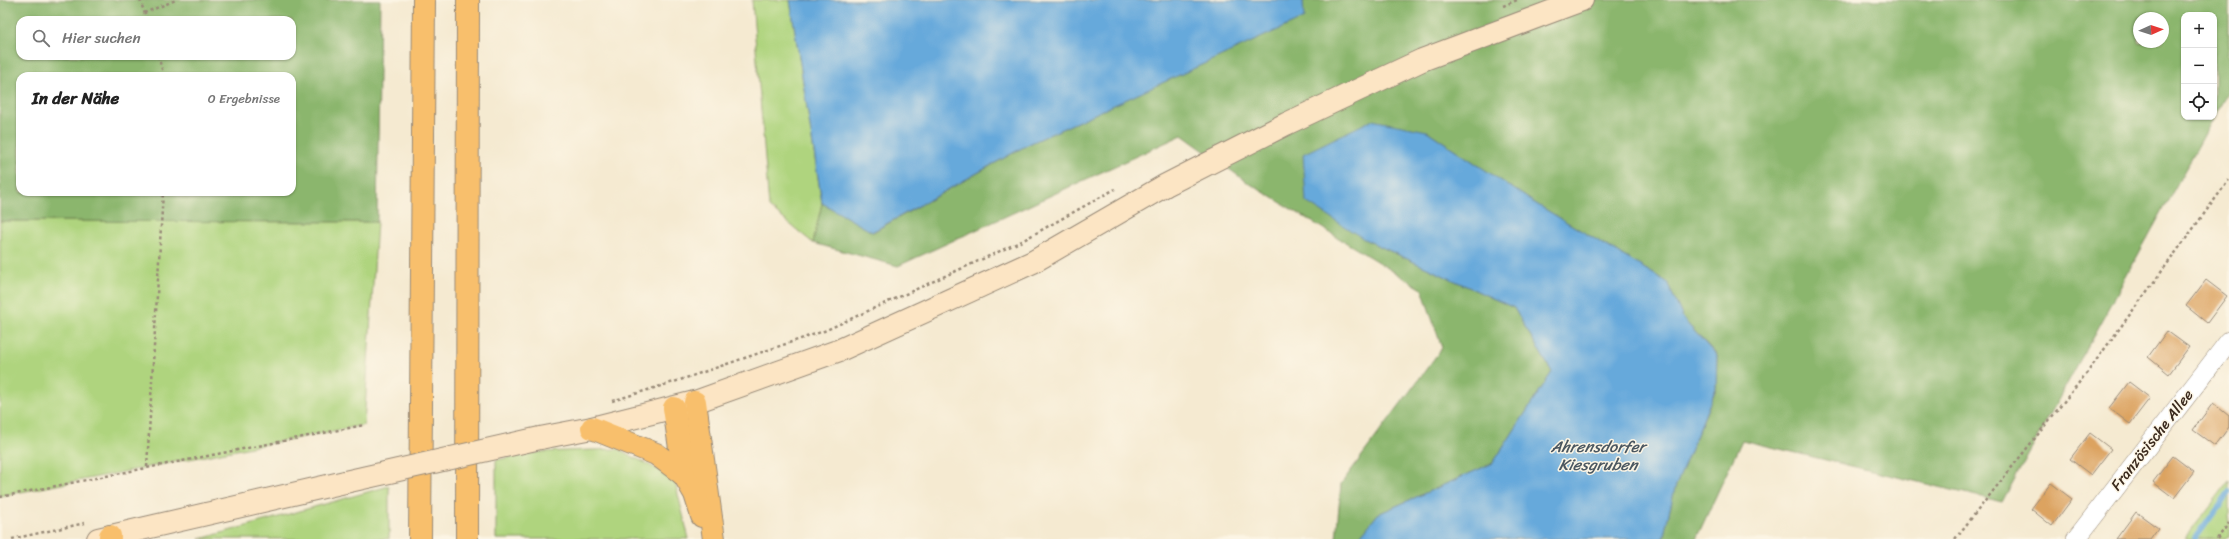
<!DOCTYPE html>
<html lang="de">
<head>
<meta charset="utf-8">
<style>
	body { margin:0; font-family:Sriracha,sans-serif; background:#f6f6f6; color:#222 }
	.controls { position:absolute; right:12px; top:12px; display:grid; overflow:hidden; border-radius:8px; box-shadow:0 1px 3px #0004 }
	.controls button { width:36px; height:36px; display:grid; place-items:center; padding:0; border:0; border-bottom:1px solid #e0e0e0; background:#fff; color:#222; font:20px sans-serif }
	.compass { position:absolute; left:2133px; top:12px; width:36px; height:36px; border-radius:50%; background:#fff; box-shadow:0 1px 3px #0004; rotate:87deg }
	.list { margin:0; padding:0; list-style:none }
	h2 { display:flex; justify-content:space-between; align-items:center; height:52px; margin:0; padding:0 16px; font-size:17px }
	h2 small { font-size:13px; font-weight:400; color:#767676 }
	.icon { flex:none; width:22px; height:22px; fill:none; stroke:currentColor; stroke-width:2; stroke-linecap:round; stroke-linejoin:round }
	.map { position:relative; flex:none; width:2229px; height:539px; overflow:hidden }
	.search { position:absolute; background:#fff; box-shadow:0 1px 3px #0004; left:16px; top:16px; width:280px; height:44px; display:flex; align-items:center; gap:10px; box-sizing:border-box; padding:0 14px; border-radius:12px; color:#767676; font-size:15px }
	.panel { position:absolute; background:#fff; box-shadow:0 1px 3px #0004; left:16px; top:72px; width:280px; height:124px; border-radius:12px }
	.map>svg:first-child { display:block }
	.green { fill:#afd47e; stroke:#757f4e }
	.forest { fill:#8bb66d; stroke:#637046; fill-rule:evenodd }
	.water { fill:#66a9db; stroke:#506a7c }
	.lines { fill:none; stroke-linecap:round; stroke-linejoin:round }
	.stream { stroke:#66a9db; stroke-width:5.5 }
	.building { fill:#dca360 }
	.minor-casing { stroke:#988a78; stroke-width:20 }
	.secondary-casing { stroke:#988a78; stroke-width:24 }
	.motorway-casing { stroke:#988a78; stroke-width:24 }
	.path { stroke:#988a78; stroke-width:2.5; stroke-dasharray:3 3; stroke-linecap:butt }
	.minor { stroke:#fff; stroke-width:19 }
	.secondary { stroke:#fce5c4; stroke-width:22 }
	.motorway { stroke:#f8bf6c; stroke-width:22 }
	.secondary-bridge-casing { stroke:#988a78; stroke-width:24; stroke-linecap:butt }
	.secondary-bridge { stroke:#fce5c4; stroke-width:22 }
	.labels { text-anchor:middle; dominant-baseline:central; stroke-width:3; stroke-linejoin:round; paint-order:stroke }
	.street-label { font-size:15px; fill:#3b2a1e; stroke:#fcf5e5 }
	.water-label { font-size:16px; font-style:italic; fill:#4a5660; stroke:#fcf5e5 }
</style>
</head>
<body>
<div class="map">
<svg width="2229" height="539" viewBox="0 0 2229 539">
	<rect width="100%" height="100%" fill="#fcf5e5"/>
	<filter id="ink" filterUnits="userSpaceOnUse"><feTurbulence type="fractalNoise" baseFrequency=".025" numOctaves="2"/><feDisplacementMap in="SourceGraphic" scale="8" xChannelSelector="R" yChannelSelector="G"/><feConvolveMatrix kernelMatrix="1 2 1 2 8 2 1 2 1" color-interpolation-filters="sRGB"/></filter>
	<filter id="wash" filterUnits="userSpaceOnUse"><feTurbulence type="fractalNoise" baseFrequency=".012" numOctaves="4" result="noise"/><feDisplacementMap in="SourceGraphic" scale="16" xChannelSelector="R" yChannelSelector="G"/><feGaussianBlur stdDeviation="0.9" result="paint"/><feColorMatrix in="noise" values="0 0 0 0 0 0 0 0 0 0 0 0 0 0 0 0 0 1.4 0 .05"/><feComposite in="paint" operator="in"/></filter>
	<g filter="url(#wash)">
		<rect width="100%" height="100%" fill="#f5ead1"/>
		<g class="green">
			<polygon points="752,0 790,0 822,203 813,243 769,207"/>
			<polygon points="0,221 377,222 364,425 0,496"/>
			<polygon points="618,449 674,478 689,539 496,539 496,460 540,452"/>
			<polygon points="2229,481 2229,536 2226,539 2185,539"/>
			<polygon points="389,486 389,539 200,539"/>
		</g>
		<g class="forest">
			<path d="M0 0H380L377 222 0 221ZM20 20H292V56H20ZM20 76H292V192H20Z"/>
			<path d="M1303 0H2229V90L2214 117V15H2184V117H2214L2002 502 1742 440 1696 539H1663L1675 488 1716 389 1717 355 1684 320 1667 282 1533 202 1427 131 1364 239 1514 308 1552 372 1493 463 1378 514 1358 539H1336L1341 484 1442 348 1422 289 1247 182 1182 135 898 266 813 243 822 203 873 232 1029 144 1303 18ZM2139 18H2163V42H2139Z"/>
		</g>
		<g class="water">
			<polygon points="790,0 1303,0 1304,18 1029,144 872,232 822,203"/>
			<polygon points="1372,120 1427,131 1533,202 1667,282 1684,320 1717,356 1716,388 1675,488 1663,539 1358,539 1378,514 1493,463 1552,372 1514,308 1364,239 1306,202 1303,154"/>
		</g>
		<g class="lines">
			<polyline class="stream" points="2195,539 2229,492"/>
		</g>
		<g id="blocks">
			<g class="building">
				<polygon points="2206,280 2227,296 2207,323 2186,306"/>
				<polygon points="2167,331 2189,347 2169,374 2148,357"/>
				<polygon points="2129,382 2150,398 2130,424 2109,408"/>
				<polygon points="2213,403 2229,416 2229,427 2215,446 2193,430"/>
				<polygon points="2090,433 2111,449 2091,475 2070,459"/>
				<polygon points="2173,456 2194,472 2174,498 2153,482"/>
				<polygon points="2051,483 2072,499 2052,526 2031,509"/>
				<polygon points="2136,512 2158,528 2150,539 2116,539"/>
			</g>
		</g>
	</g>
	<g filter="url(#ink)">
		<use href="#blocks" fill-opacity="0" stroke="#988a78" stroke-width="1"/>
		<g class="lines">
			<g class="minor-casing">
				<polyline id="minor" points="2076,539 2229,341"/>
			</g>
			<g class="secondary-casing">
				<g id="secondary">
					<polyline points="540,438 592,428 695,402 840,350 1033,262 1166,185 1286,124 1422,60 1582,0"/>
					<polyline points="98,539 345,482"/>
				</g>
			</g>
			<g class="motorway-casing">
				<g id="motorway">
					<polyline points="695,402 714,539"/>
					<polyline points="674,408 684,475 695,494 702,516"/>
					<polyline points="592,428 656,454 684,475"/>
					<polyline points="110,539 110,536"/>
					<polyline points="420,539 424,0"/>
					<polyline points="467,539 468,0"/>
				</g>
			</g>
			<g class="path">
				<polyline points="140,0 147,20"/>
				<polyline points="1503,6 1517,0"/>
				<polyline points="144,13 176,0"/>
				<polyline points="158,56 164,76"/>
				<polyline points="612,401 677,381 824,331 1020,242 1115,189"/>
				<polyline points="147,467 163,192"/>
				<polyline points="0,497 364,425"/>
				<polyline points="12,539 85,523"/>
				<polyline points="1955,539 2089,370 2229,180"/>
				<polyline points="2217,539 2229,523"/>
			</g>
			<use href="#minor" class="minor"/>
			<use href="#secondary" class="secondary"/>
			<use href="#motorway" class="motorway"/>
			<g class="secondary-bridge-casing">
				<polyline id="secondary-bridge" points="345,482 540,438"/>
			</g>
			<use href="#secondary-bridge" class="secondary-bridge"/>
		</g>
	</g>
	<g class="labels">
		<g class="street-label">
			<text transform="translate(2152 440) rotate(-52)">Französische Allee</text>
		</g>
		<g class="water-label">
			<text x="1598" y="446">Ahrensdorfer<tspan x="1598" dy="18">Kiesgruben</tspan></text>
		</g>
	</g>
</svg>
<div class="controls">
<button>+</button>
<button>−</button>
<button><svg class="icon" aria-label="locate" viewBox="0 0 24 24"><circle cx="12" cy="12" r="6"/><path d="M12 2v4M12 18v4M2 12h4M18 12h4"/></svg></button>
</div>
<svg class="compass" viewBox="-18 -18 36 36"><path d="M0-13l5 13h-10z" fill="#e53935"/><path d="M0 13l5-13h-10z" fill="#767676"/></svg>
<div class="search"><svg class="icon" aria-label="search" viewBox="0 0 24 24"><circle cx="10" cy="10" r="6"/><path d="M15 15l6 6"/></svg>Hier suchen</div>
<section class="panel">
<h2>In der Nähe<small>0 Ergebnisse</small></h2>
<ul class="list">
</ul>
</section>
</div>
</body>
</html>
